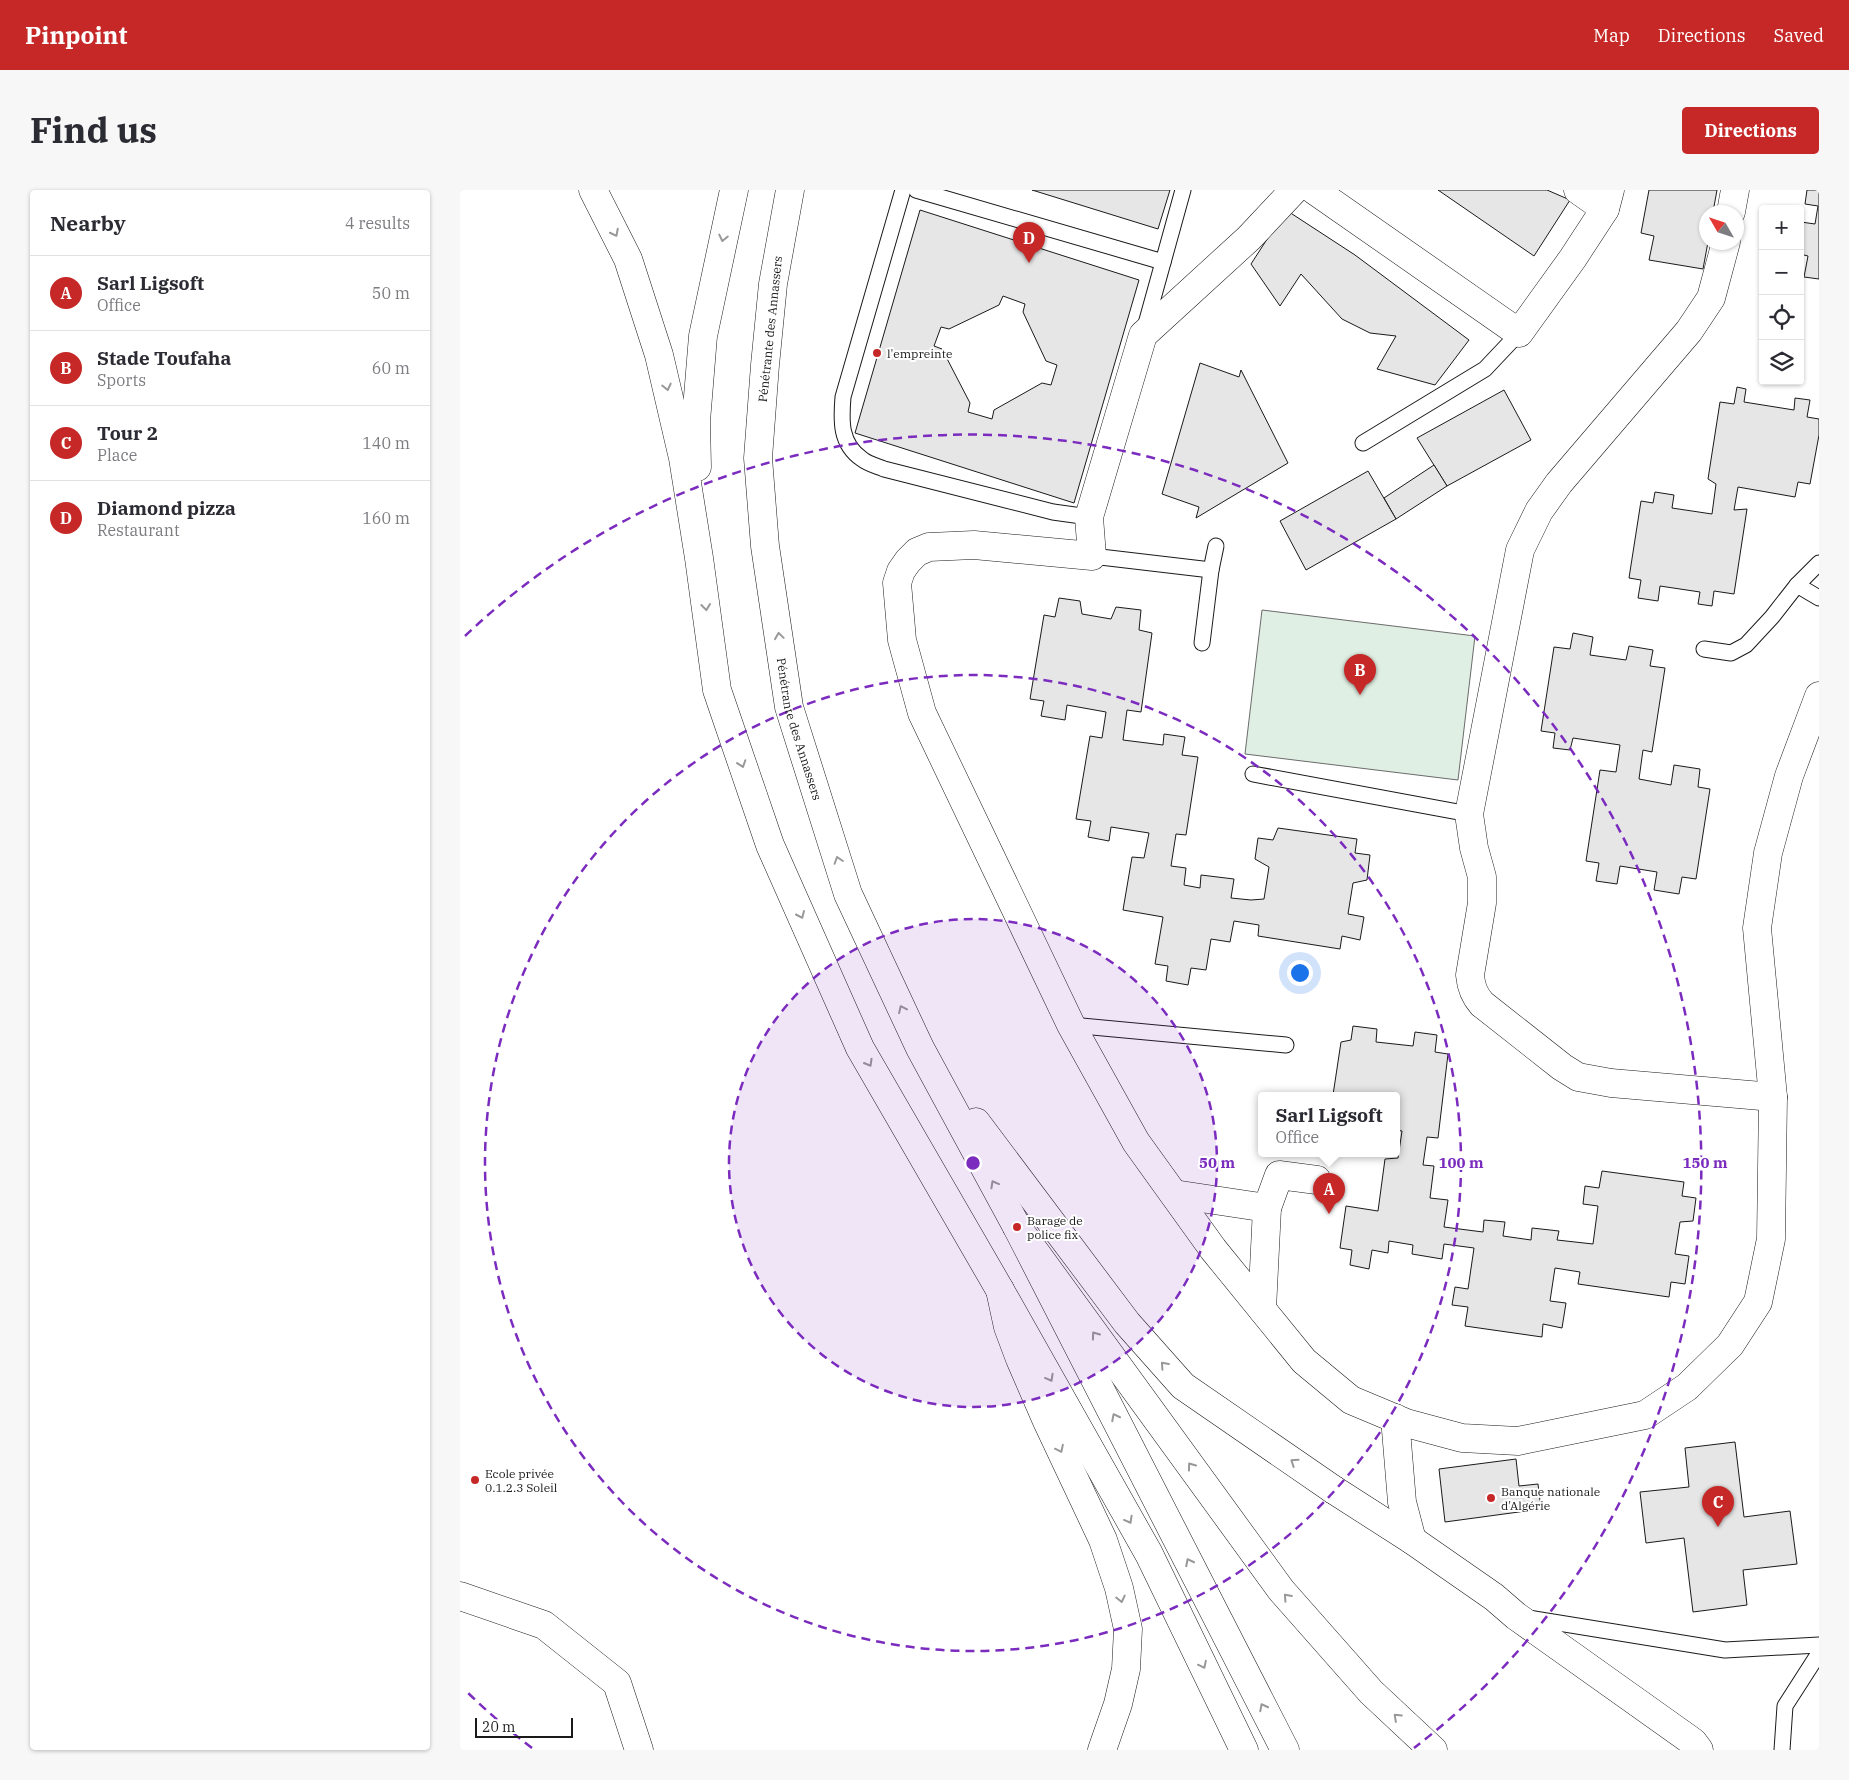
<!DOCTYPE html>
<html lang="en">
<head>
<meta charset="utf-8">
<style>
	body { margin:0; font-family:"IBM Plex Serif",serif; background:#f7f7f7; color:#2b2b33 }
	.controls { position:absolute; right:15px; top:15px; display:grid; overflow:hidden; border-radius:5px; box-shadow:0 1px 4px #0004 }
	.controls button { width:45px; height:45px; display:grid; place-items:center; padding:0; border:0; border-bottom:1px solid #e1e1e2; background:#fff; color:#2b2b33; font:25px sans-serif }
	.compass { position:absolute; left:1239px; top:15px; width:45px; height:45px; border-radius:50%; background:#fff; box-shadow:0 1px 4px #0004; rotate:309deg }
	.scale { position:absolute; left:15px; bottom:12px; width:98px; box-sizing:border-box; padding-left:5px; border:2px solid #1a1a1a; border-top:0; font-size:14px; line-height:18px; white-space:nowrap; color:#1a1a1a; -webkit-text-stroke:4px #fff; paint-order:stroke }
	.you { position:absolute; left:839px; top:782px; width:18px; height:18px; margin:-12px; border:4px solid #fff; border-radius:50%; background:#1a73e8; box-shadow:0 0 0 8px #1a73e833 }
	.badge { display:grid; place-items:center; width:32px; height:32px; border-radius:50%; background:#c62828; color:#fff; font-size:16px; font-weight:700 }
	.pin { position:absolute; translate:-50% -41px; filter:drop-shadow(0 1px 2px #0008) }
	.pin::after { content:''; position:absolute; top:26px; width:18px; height:15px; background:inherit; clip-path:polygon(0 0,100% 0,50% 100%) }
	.popup { position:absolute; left:798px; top:902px; width:142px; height:65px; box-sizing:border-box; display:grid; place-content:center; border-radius:5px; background:#fff; filter:drop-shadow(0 1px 4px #0005); font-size:16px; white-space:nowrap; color:#7c7c81 }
	.popup b { font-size:19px; color:#2b2b33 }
	.popup::after { content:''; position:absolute; left:50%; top:100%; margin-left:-10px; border:10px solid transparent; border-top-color:#fff }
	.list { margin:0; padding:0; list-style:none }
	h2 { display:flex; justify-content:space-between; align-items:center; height:65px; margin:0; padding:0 20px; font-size:21px }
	h2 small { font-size:16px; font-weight:400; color:#7c7c81 }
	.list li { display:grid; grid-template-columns:32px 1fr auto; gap:15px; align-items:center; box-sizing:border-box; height:75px; padding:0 20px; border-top:1px solid #e1e1e2 }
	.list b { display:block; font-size:19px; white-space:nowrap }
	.list p { margin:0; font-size:16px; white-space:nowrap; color:#7c7c81 }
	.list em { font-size:16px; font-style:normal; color:#7c7c81 }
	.icon { flex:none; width:28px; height:28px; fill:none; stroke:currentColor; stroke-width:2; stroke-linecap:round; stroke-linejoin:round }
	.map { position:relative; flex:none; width:1359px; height:1560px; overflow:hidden; border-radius:5px }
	header { display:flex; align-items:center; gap:30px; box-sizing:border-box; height:70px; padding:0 25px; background:#c62828; color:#fff }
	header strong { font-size:24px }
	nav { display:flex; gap:28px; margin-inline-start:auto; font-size:18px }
	.intro { display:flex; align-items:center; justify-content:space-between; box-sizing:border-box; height:120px; padding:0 30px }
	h1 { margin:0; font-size:35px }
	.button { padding:12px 22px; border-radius:5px; background:#c62828; color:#fff; font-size:18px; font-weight:700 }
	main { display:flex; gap:30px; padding:0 30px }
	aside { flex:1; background:#fff; border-radius:5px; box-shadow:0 1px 4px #0004 }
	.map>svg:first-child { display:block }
	.green { fill:#e0efe3; stroke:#6a6a6a }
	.building { fill:#e6e6e6; stroke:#1a1a1a; fill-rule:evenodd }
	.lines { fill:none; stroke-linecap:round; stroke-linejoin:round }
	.service-casing { stroke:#1a1a1a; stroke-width:17 }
	.minor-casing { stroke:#1a1a1a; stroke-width:29 }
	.trunk-casing { stroke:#1a1a1a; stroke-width:29 }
	.motorway-casing { stroke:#1a1a1a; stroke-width:29 }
	.service { stroke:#fff; stroke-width:15 }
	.minor { stroke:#fff; stroke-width:28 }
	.trunk { stroke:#fff; stroke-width:28 }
	.motorway { stroke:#fff; stroke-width:28 }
	.oneway { stroke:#989898 }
	.ring { fill:none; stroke:#7b2cbf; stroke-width:2.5; stroke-dasharray:9 6 }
	.poi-dot { fill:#c62828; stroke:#fff; stroke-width:2 }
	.labels { text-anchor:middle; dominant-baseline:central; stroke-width:4; stroke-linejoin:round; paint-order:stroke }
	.street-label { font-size:12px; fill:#1a1a1a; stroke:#fff }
	.poi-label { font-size:12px; fill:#1a1a1a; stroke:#fff; text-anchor:start }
	.centre { fill:#7b2cbf; stroke:#fff; stroke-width:2.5 }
	.ring-label { font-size:15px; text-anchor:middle; font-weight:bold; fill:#7b2cbf; stroke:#fff; stroke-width:4; stroke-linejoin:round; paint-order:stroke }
</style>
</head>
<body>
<header>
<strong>Pinpoint</strong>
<nav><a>Map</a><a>Directions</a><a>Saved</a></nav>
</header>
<div class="intro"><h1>Find us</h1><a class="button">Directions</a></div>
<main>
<aside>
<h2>Nearby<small>4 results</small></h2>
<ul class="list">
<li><span class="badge">A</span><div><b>Sarl Ligsoft</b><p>Office</p></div><em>50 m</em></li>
<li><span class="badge">B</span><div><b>Stade Toufaha</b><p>Sports</p></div><em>60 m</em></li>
<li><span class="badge">C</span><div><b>Tour 2</b><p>Place</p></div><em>140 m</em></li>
<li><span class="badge">D</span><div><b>Diamond pizza</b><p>Restaurant</p></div><em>160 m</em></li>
</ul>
</aside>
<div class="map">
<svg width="1359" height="1560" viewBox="0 0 1359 1560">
	<rect width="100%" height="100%" fill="#fff"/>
	<polygon class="green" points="802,420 1015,446 998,590 785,564"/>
	<g class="building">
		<polygon points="572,0 710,0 698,39"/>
		<polygon points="978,0 1087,0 1110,10 1074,66"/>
		<polygon points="1189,0 1257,0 1253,22 1246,22 1246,52 1248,52 1243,79 1189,70 1194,46 1181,43"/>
		<polygon points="1347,0 1359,0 1359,89 1344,87 1348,66 1340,64 1341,32 1355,34 1358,16 1345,14"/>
		<path d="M460 20 679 90 614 313 395 243ZM543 106 565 114 563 122 586 171 597 175 591 195 582 193 534 220 532 229 508 222 510 213 482 159 474 156 481 137 489 139 539 115Z"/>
		<polygon points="826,20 895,65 1009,150 975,195 917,179 936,146 910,143 882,129 841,84 820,116 791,74"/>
		<polygon points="740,173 779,187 781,180 828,273 736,328 739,317 702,304"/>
		<polygon points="1277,197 1286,199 1284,212 1334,220 1335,208 1350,210 1347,227 1359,229 1359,245 1350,294 1338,292 1335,307 1278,297 1274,320 1287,319 1274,404 1254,401 1252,416 1238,414 1240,402 1200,396 1198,411 1178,408 1181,390 1169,388 1181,311 1193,313 1195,302 1214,305 1212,318 1252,324 1256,294 1248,289 1260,212 1274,214"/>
		<polygon points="1044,200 1071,250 987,296 957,248"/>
		<polygon points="974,275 987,296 936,329 924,308"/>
		<polygon points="908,281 936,329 846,380 820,331"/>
		<polygon points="599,408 620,411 622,424 651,429 656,417 681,420 679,440 692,443 681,522 667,520 663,550 703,555 704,544 725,547 722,565 738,567 726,645 716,644 711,676 726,678 724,695 740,698 741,685 774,689 771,708 791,710 804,709 809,677 795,669 798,648 813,650 818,638 897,649 895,663 910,665 907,690 893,693 888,724 904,727 900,750 882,746 880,759 798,746 799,735 774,731 770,752 751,749 746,780 731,778 728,795 706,791 708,776 695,774 703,727 663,720 672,667 684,668 689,643 651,637 649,651 628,647 631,631 616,629 630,546 642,548 646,522 607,515 605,530 581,526 584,511 570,509 584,425 595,427"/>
		<polygon points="1113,443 1133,447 1130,465 1166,470 1169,456 1193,460 1190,476 1205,478 1192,562 1183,560 1179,589 1211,595 1214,575 1240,579 1238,597 1250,599 1236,689 1222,687 1219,704 1194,700 1197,682 1160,676 1157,694 1136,691 1139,673 1126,671 1140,580 1156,582 1160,555 1113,548 1110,560 1093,558 1095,543 1081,541 1094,457 1110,459"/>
		<polygon points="893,836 917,839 916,852 953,856 955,842 977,845 975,862 988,864 978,948 967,947 963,975 974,976 970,1008 988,1010 984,1037 1023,1042 1024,1030 1045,1032 1043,1046 1071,1050 1072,1038 1099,1041 1097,1050 1133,1054 1138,1016 1123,1014 1125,996 1139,998 1142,981 1224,992 1222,1006 1236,1008 1233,1031 1220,1032 1215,1064 1229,1066 1225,1094 1211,1092 1209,1107 1118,1094 1120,1082 1095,1078 1090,1111 1106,1113 1102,1138 1083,1134 1082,1147 1005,1136 1008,1117 992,1115 995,1097 1008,1099 1014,1058 984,1054 982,1069 952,1064 953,1055 929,1051 928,1063 912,1060 909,1079 890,1075 892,1060 880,1058 886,1016 918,1021 925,969 938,968 942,941 936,940 936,905 873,905 881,852 891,850"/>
		<polygon points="1275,1252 1284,1327 1330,1321 1337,1374 1283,1380 1287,1415 1233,1422 1224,1348 1186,1353 1180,1302 1229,1297 1225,1258"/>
		<polygon points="1056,1269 1059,1296 1078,1294 1081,1319 985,1332 979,1279"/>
	</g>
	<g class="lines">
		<g class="service-casing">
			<g id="service">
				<path d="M443 0 383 207C381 231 380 254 402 269 408 274 417 276 424 279L593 322 629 327"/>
				<polyline points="456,0 703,72"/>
				<polyline points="684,141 723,0"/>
				<polyline points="903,253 1025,179 1059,143"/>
				<polyline points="632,366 751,380"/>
				<polyline points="1337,395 1359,408"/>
				<polyline points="742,453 751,380 756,356"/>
				<polyline points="1244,459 1271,463 1286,455 1312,427 1337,395 1359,373"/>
				<polyline points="793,584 1009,624"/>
				<polyline points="611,835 826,855"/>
				<polyline points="1068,1428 1265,1460 1359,1455"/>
				<polyline points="1322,1560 1325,1516 1359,1463"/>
			</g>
		</g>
		<g class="minor-casing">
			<g id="minor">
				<polyline points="834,0 789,48 683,145 629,327 632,366 514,355 469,357 457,362 448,371 441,381 437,393 442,450 462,523 611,835 676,952 753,1059 844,1171 891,1210 946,1233 1002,1248 1058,1251 1185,1225 1227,1197 1270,1155 1298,1112 1311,1049 1313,907 1297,738 1308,663 1329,586 1359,506"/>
				<polyline points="854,0 1059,143 1113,68 1145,19 1150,0"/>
				<polyline points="1118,0 1145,19"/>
				<polyline points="1271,22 1275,0"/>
				<path d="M1266 52 1251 108 1229 141 1099 293 1079 321 1060 360 1009 624 1014 658 1022 687V713L1010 785C1011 797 1014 805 1022 814L1102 877 1118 887 1151 893 1313 907"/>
				<polyline points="714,1004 807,1018 819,985 857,990"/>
				<polyline points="802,1119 807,1018"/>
				<polyline points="935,1228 942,1312 952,1350"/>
				<polyline points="874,1300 952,1350 1034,1407 1056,1426 1233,1552 1239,1560"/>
				<polyline points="0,1406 84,1435 157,1493 179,1560"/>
			</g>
		</g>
		<g class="trunk-casing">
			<g id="trunk">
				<polyline points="133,0 168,69 199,165 223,268 239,368 257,500 310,655 400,858 540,1100 689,1364 784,1560"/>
				<path id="s1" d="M330 0 313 94 305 175 298 268 305 356 329 517 388 704 460 858 557 1037 825 1560"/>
				<polyline points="237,277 236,231 243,146 274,0"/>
				<polyline points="516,932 667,1133 723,1196 874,1300"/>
			</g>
		</g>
		<g class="motorway-casing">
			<g id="motorway">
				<polyline points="557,1037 821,1400 911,1502 973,1560"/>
				<polyline points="540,1100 548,1137 560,1169 586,1229 643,1350 659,1398 668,1439 666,1479 658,1514 642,1560"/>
			</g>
		</g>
		<use href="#service" class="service"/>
		<use href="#minor" class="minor"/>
		<use href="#trunk" class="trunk"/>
		<use href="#motorway" class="motorway"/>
	</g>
	<defs><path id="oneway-chevron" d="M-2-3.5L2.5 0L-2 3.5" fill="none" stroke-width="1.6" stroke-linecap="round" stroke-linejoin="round" transform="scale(1.25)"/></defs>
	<g class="oneway">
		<use href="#oneway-chevron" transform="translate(155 43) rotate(63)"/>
		<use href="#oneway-chevron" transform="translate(263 48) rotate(102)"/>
		<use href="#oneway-chevron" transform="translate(207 197) rotate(77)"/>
		<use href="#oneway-chevron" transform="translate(246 417) rotate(83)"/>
		<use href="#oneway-chevron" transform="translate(319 446) rotate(-98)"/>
		<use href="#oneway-chevron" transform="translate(282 574) rotate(71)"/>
		<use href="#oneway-chevron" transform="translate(378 670) rotate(-108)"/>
		<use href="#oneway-chevron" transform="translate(341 725) rotate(66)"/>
		<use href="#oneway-chevron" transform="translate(442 819) rotate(-115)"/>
		<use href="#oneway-chevron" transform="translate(409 873) rotate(60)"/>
		<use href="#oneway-chevron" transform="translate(534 994) rotate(-119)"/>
		<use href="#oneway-chevron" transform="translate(635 1145) rotate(-126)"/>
		<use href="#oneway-chevron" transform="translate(704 1175) rotate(-132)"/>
		<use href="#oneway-chevron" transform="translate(590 1188) rotate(61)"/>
		<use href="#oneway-chevron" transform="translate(655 1227) rotate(-117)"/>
		<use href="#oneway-chevron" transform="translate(600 1259) rotate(64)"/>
		<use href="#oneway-chevron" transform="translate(834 1272) rotate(-146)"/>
		<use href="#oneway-chevron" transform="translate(731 1276) rotate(-126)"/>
		<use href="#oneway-chevron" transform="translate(669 1330) rotate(61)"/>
		<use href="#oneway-chevron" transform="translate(729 1372) rotate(-117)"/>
		<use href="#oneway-chevron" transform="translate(827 1407) rotate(-132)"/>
		<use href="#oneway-chevron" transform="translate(661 1409) rotate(77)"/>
		<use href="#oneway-chevron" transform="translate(743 1475) rotate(64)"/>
		<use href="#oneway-chevron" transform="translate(803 1517) rotate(-117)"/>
		<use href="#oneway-chevron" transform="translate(937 1527) rotate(-137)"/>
	</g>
	<circle cx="513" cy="973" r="244" fill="#7b2cbf" fill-opacity=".12"/>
	<g class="ring">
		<circle cx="513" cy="973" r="244"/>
		<circle cx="513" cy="973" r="488"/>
		<path d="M72 1558A732 732 0 0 1 5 1500M5 446A732 732 0 1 1 954 1558"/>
	</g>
	<g class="poi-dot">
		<circle cx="417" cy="163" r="5"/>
		<circle cx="557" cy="1037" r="5"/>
		<circle cx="15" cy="1290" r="5"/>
		<circle cx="1031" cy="1308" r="5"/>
	</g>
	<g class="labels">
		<g class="street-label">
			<text transform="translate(310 139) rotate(-84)">Pénétrante des Annassers</text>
			<text stroke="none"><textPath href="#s1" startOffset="545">Pénétrante des Annassers</textPath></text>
		</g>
		<g class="poi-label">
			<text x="427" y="163">l'empreinte</text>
			<text x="567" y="1030">Barage de<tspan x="567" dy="14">police fix</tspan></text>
			<text x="25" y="1283">Ecole privée<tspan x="25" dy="14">0.1.2.3 Soleil</tspan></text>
			<text x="1041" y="1301">Banque nationale<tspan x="1041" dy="14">d'Algérie</tspan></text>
		</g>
	</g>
	<circle cx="513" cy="973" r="8" class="centre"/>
	<g class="ring-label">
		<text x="757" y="978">50 m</text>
		<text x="1001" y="978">100 m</text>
		<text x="1245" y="978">150 m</text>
	</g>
</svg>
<div class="controls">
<button>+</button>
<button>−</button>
<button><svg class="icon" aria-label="locate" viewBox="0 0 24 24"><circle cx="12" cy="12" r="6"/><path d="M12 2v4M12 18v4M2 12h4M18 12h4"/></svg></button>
<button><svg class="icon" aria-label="layers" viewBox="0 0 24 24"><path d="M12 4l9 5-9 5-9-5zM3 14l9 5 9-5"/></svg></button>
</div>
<svg class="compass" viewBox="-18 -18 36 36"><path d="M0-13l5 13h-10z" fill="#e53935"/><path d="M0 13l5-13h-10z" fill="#7c7c81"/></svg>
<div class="scale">20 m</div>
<div class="you"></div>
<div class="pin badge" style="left:869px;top:1024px">A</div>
<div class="popup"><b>Sarl Ligsoft</b>Office</div>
<div class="pin badge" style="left:900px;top:505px">B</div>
<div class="pin badge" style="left:1258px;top:1337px">C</div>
<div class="pin badge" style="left:569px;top:73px">D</div>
</div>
</main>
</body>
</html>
